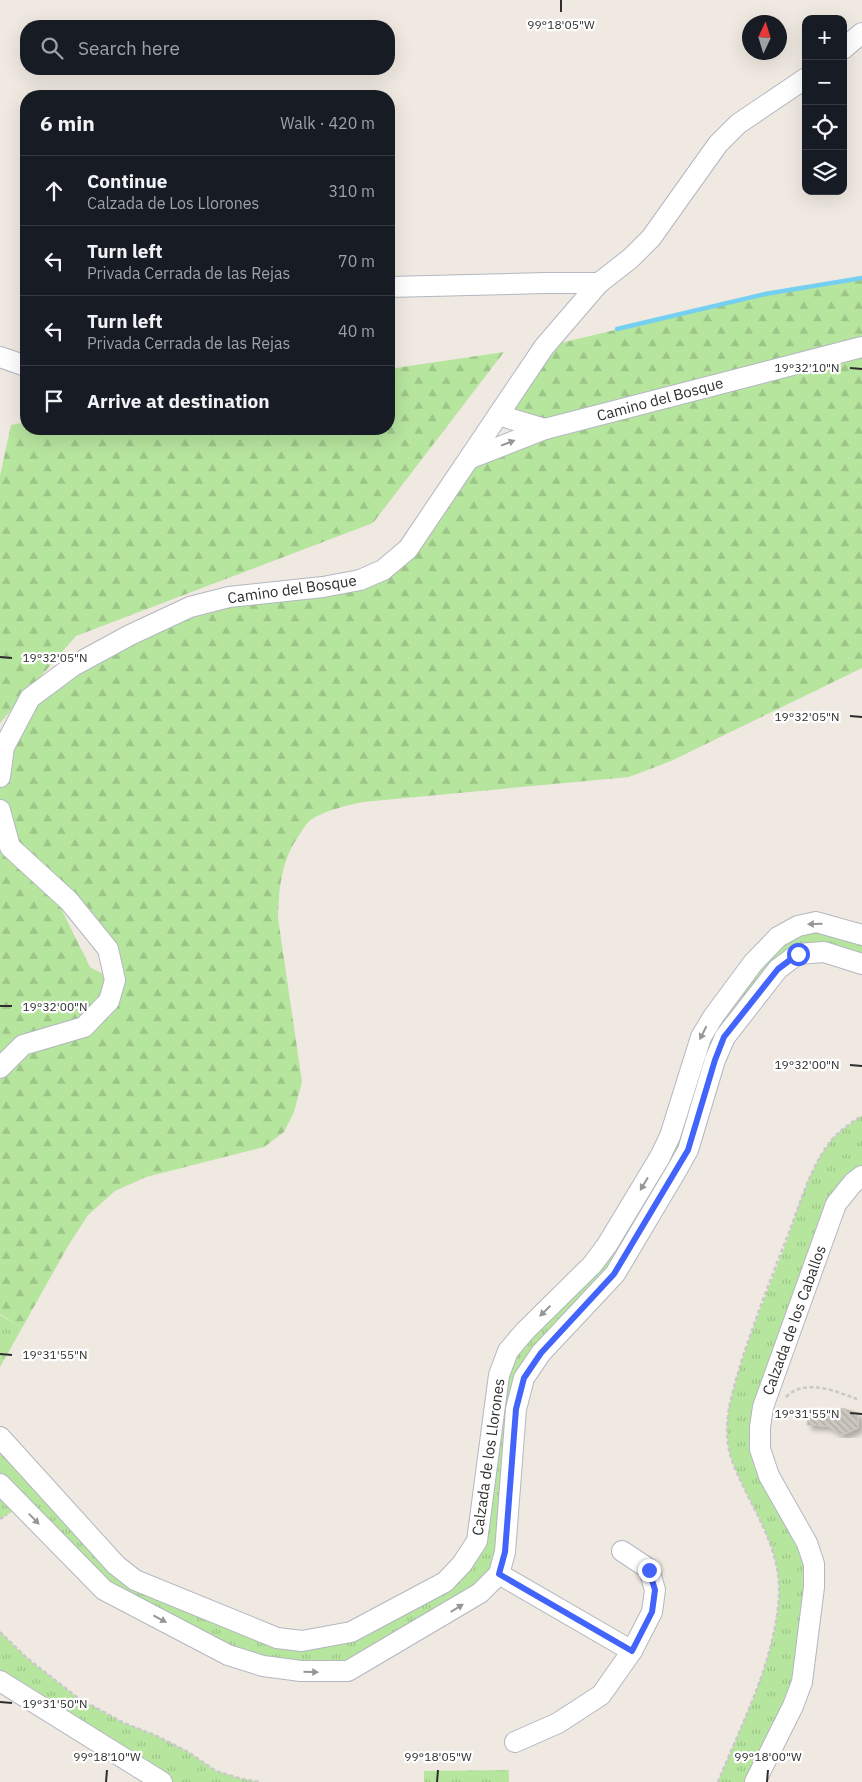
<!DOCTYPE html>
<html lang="en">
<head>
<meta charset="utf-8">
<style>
	body { margin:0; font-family:"IBM Plex Sans",sans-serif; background:#20242c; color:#f1f3f6 }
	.controls { position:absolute; right:15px; top:15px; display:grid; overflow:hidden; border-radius:10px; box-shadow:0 5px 20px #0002 }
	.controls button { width:45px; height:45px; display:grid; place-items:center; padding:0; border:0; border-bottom:1px solid #363941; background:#171b24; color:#f1f3f6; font:25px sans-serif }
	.compass { position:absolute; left:742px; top:15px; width:45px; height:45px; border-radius:50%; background:#171b24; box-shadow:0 5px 20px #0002; rotate:4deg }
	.stop { position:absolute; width:15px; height:15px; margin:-11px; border:4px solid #4264fb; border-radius:50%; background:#fff }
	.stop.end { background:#4264fb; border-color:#fff; box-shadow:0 1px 5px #0008 }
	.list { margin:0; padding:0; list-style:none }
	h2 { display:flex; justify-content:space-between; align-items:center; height:65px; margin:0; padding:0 20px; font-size:21px }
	h2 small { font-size:16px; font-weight:400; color:#9ea1a6 }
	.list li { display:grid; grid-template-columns:32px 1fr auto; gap:15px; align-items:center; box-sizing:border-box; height:70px; padding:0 20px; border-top:1px solid #363941 }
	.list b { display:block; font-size:19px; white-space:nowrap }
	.list p { margin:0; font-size:16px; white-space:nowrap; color:#9ea1a6 }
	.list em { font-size:16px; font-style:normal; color:#9ea1a6 }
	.icon { flex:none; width:28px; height:28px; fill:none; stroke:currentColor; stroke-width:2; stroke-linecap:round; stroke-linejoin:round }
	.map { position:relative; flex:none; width:862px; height:1782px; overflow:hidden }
	.search { position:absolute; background:#171b24; box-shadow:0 5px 20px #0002; left:20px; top:20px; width:375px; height:55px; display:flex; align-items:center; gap:12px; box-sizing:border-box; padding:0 18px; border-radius:20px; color:#9ea1a6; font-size:19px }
	.panel { position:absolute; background:#171b24; box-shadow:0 5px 20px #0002; left:20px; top:90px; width:375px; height:345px; border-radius:20px }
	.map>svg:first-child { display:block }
	.forest { fill:url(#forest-firs); fill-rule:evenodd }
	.park { fill:url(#park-tufts) }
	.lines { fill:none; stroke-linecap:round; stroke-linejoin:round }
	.stream { stroke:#75cff0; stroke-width:4.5 }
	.building { fill:url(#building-back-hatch); stroke:#cbc5ba; filter:url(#shadow) }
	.minor-casing { stroke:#b4b7c1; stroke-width:22 }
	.path { stroke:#c9c9c9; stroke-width:2.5; stroke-dasharray:4 2.5; stroke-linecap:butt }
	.minor { stroke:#fff; stroke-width:20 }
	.oneway { fill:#969696 }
	.route { stroke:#4264fb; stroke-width:6 }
	.ticks { fill:none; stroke:#2e2e2e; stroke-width:2 }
	.labels { text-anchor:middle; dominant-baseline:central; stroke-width:4.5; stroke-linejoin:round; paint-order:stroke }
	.street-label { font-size:15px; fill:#2e2e2e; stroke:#fff }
	.ticks-label { font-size:12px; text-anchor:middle; fill:#2e2e2e; stroke:#fff; stroke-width:4.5; stroke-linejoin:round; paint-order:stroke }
</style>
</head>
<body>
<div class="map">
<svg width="862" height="1782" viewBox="0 0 862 1782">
	<defs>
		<pattern id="forest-firs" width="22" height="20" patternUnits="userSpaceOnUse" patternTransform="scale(1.25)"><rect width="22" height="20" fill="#b6e59e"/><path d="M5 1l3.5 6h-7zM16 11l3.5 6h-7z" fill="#9dc588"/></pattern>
		<pattern id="park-tufts" width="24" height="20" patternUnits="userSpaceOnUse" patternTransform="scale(1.25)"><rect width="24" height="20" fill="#b6e59e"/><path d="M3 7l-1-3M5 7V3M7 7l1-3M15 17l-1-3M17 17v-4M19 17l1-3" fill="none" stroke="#9dc588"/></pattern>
		<pattern id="building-back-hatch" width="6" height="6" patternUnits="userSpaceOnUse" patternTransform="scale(1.25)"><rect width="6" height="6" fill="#cbc7bf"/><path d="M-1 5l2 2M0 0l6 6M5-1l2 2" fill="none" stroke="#afaba4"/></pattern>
		<filter id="shadow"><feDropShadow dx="4.5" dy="4.5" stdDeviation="2.5" flood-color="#0004"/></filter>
	</defs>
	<rect width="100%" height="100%" fill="#efe9e1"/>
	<g class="forest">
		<path d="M862 278V668L671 761 629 777 363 802C345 806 327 810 312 819 307 822 303 829 300 834 281 860 279 887 278 918L302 1082 294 1112 284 1132 264 1147 146 1177 115 1191 88 1215 68 1246 22 1328 0 1314V783L30 698 190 607 383 570 471 458 544 429 498 415 544 347 765 294ZM49 884 69 901 114 980 90 967Z"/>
		<polygon points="504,352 373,523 76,636 0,723 0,476 11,425 26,422 26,429 389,429 389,369"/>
	</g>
	<g class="park">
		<polygon points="798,926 862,935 862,964 798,954 740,1015 696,1121 615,1274 524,1378 499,1574 349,1667 264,1665 105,1589 0,1482 0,1437 116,1566 277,1639 324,1638 464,1565 500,1375 574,1284 660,1157 701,1037"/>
		<path d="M862 1116V1176L853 1183 760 1427 807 1543 802 1682 755 1782H718C742 1723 775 1661 779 1596 781 1557 762 1524 745 1490 738 1475 730 1460 728 1444 724 1419 732 1394 739 1370 752 1328 769 1287 785 1246 797 1213 808 1170 830 1142 839 1131 850 1123 862 1116Z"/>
		<polygon points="0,1315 22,1328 0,1367"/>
		<polygon points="0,1487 20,1507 0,1519"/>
		<polygon points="0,1632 28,1659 78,1698 124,1723 157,1736 188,1752 216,1771 242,1779 260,1782 163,1782 0,1680"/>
		<polygon points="509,1770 509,1782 424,1782 424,1771"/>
	</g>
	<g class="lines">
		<polyline class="stream" points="617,329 765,294 862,278"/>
	</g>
	<polygon class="building" points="842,1408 858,1413 858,1428 842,1435 828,1426 807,1425 808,1414 832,1415"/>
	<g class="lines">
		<g class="minor-casing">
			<g id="minor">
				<polyline points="843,49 862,33"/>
				<polyline points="389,287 546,283 599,283"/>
				<polyline points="0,357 26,366"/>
				<polyline points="498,415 545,429"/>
				<polyline points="471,458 545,429 862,347"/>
				<polyline points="0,777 4,747 30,698 73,666 130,635 190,607 229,597 323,587 360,580 383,570 408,549 544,347 599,283 631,258 651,238 718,144 738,124 806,78"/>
				<polyline points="0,810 10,847 69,901 108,949 115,980 109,1001 84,1027 23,1045 0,1068"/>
				<polyline points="0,1437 116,1565 135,1580 277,1638 302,1641 351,1632 445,1582 462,1564 477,1541 499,1375 508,1351 525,1331 592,1265 607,1245 660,1157 670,1136 701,1037 713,1017 753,963 778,937 798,926 816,922 862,935"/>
				<polyline points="0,1484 104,1590 228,1655 263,1666 301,1671 348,1671 480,1593 499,1574 505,1552 516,1409 524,1378 541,1353 615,1274 678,1168 688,1150 715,1060 725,1037 778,969 798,954 824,952 862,964"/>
				<polyline points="499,1574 632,1651"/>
				<polyline points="0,1681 162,1782"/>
				<polyline points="515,1742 558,1723 601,1695 632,1651 652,1612 655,1590 649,1569 622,1551"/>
				<polyline points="755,1782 793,1706 802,1682 814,1587 814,1564 807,1543 769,1476 760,1449 760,1427 763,1407 836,1204 853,1183 862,1176"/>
			</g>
		</g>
		<g class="path">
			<path d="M786 1397C805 1378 835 1391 857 1399"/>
			<polyline points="0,1519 7,1515"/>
			<polyline points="0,1632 28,1659 78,1698 124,1723 157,1736 188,1752 216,1771 242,1779 260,1782"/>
			<path d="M718 1782C742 1723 775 1661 779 1596 781 1557 762 1524 745 1490 738 1475 730 1460 728 1444 724 1417 733 1391 740 1366 754 1322 771 1278 788 1235 800 1204 810 1168 830 1142 839 1131 850 1123 862 1116"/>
		</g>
		<use href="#minor" class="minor"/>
	</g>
	<defs><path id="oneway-solid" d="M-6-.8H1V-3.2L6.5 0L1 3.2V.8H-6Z" transform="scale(1.25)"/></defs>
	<g class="oneway">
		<use href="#oneway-solid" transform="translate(508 443) rotate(-21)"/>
		<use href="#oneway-solid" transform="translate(815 924) rotate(179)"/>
		<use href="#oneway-solid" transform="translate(703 1033) rotate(117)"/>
		<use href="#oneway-solid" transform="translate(644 1184) rotate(121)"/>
		<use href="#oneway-solid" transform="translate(545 1311) rotate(136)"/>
		<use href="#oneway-solid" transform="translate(34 1519) rotate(46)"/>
		<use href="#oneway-solid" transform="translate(457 1608) rotate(-32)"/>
		<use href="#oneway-solid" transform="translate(160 1619) rotate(28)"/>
		<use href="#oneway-solid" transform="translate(311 1672) rotate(1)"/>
	</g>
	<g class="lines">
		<polyline class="route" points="649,1570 655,1590 652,1612 632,1651 499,1574 505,1552 516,1409 524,1378 541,1353 614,1274 688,1150 715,1060 724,1037 778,969 798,954"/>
	</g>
	<path class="ticks" d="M561 12V0M850 368 862 369M0 657 12 658M850 716 862 717M0 1006H12M850 1065 862 1066M0 1354 12 1355M850 1413 862 1414M0 1702 12 1703M106 1782 107 1770M437 1782 438 1770M767 1782 768 1770"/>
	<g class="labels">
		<g class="street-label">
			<text transform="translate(660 399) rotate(-15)">Camino del Bosque</text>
			<text transform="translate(292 589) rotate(-8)">Camino del Bosque</text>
			<text transform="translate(794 1320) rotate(-70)">Calzada de los Caballos</text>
			<text transform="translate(488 1457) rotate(-82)">Calzada de los Llorones</text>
		</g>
	</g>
	<g class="ticks-label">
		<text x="561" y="29">99°18'05"W</text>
		<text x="807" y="372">19°32'10"N</text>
		<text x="55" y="662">19°32'05"N</text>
		<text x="807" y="721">19°32'05"N</text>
		<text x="55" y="1011">19°32'00"N</text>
		<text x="807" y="1069">19°32'00"N</text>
		<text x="55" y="1359">19°31'55"N</text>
		<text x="807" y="1418">19°31'55"N</text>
		<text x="55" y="1708">19°31'50"N</text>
		<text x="107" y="1761">99°18'10"W</text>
		<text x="438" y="1761">99°18'05"W</text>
		<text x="768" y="1761">99°18'00"W</text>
	</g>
</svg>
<div class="controls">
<button>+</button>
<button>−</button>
<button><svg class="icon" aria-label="locate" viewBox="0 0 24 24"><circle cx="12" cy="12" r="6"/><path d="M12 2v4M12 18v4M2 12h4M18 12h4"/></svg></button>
<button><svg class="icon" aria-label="layers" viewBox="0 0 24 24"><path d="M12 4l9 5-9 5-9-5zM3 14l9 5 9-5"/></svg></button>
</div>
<svg class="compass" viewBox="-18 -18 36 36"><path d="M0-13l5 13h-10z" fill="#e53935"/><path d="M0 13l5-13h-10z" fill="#9ea1a6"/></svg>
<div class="stop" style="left:798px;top:954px"></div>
<div class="stop end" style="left:649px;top:1570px"></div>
<div class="search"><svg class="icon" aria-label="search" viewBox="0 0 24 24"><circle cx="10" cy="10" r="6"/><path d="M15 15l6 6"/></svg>Search here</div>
<section class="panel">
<h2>6 min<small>Walk · 420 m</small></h2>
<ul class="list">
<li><svg class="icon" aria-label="ahead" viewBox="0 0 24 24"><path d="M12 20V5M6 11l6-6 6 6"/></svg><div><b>Continue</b><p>Calzada de Los Llorones</p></div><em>310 m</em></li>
<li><svg class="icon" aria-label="left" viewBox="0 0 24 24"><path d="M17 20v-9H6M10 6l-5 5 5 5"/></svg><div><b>Turn left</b><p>Privada Cerrada de las Rejas</p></div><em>70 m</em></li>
<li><svg class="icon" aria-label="left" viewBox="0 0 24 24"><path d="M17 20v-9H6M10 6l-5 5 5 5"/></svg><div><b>Turn left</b><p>Privada Cerrada de las Rejas</p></div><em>40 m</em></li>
<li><svg class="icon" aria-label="arrive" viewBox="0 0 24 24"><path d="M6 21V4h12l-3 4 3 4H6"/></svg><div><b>Arrive at destination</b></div></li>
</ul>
</section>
</div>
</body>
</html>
